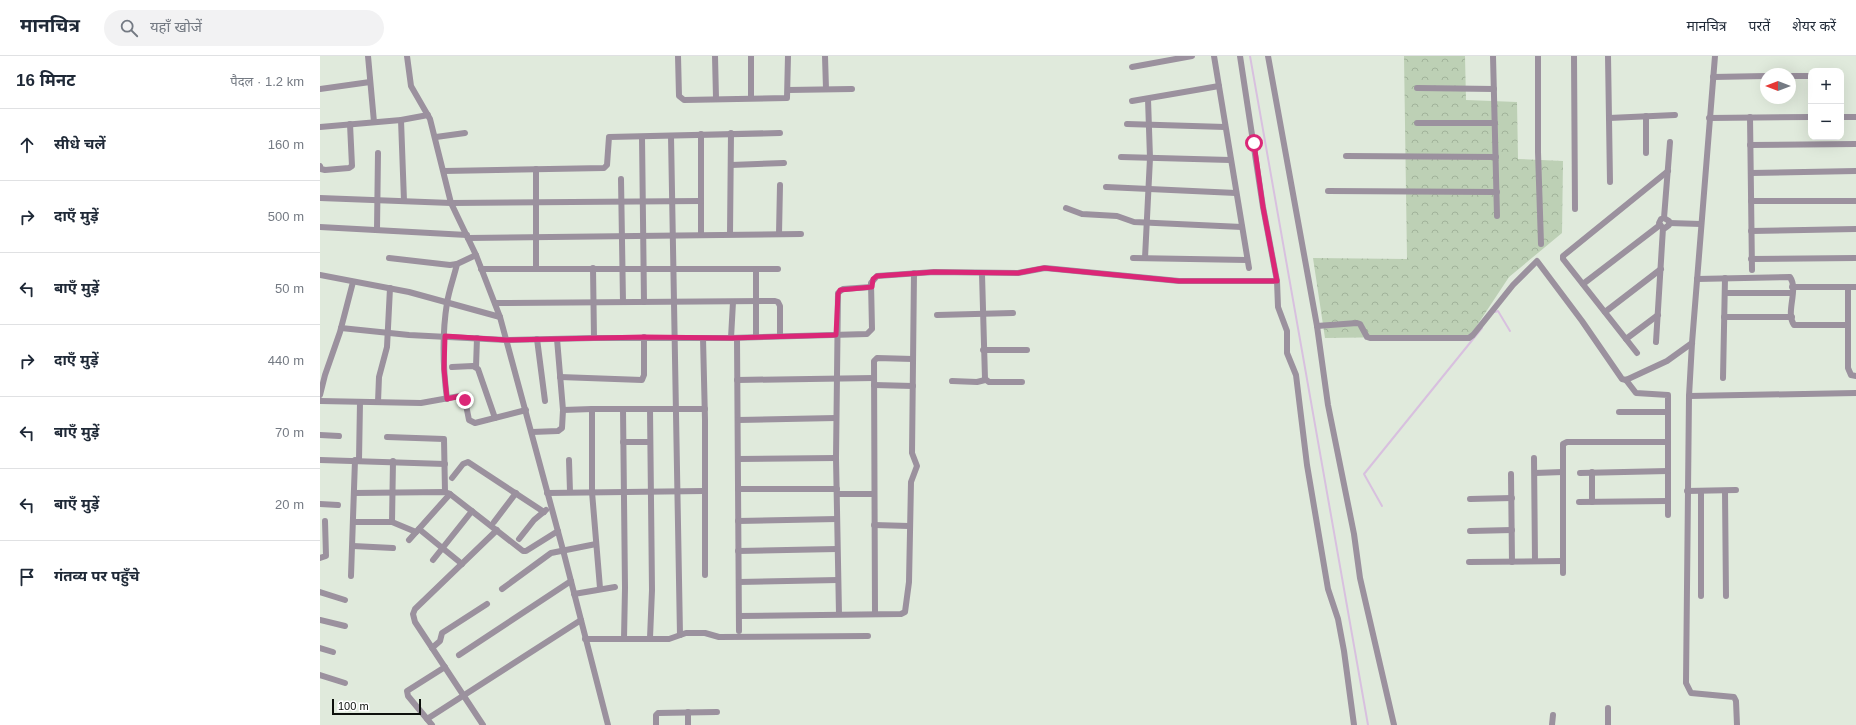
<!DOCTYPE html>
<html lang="hi">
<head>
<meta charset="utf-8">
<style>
	body { margin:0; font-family:Helvetica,"Noto Sans Devanagari",sans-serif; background:#f2f2f3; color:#1f2937 }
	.controls { position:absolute; right:12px; top:12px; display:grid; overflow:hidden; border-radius:8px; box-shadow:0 4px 16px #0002 }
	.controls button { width:36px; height:36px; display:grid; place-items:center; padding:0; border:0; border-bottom:1px solid #e0e1e3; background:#fff; color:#1f2937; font:20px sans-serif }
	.compass { position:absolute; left:1440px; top:12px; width:36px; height:36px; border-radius:50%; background:#fff; box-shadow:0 4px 16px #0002; rotate:270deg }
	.scale { position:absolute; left:12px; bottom:10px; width:89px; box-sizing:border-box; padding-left:4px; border:2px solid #0d100c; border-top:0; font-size:11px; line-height:14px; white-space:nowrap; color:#0d100c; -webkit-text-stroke:3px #fff; paint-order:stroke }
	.stop { position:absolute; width:12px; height:12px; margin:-9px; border:3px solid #db2777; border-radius:50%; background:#fff }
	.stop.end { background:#db2777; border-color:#fff; box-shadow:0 1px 4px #0008 }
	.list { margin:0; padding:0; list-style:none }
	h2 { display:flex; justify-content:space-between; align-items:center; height:52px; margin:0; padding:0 16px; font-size:17px }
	h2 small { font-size:13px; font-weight:400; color:#747a83 }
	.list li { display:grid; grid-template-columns:26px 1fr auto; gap:12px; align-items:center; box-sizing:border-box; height:72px; padding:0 16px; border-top:1px solid #e0e1e3 }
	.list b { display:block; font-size:15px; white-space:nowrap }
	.list em { font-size:13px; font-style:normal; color:#747a83 }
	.icon { flex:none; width:22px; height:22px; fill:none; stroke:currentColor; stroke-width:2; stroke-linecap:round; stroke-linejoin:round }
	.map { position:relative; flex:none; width:1536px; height:669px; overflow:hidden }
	header { display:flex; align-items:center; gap:24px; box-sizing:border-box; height:56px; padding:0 20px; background:#fff; border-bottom:1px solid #e0e1e3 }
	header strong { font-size:19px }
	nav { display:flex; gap:22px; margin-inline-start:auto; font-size:14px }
	.search { width:280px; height:36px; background:#f2f2f3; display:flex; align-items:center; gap:10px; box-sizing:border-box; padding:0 14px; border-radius:22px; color:#747a83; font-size:15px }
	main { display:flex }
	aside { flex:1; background:#fff }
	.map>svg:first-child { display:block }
	.forest { fill:url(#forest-crowns) }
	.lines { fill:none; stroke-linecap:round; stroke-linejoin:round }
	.stream { stroke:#d8c0df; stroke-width:2 }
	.minor { stroke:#9b919e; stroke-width:6 }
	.route { stroke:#db2777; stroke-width:5 }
</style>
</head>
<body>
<header>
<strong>मानचित्र</strong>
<div class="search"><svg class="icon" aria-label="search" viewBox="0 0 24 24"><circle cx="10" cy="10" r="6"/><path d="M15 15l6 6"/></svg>यहाँ खोजें</div>
<nav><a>मानचित्र</a><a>परतें</a><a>शेयर करें</a></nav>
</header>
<main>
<aside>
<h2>16 मिनट<small>पैदल · 1.2 km</small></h2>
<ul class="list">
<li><svg class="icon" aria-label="ahead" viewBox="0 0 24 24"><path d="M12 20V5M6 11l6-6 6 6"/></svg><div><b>सीधे चलें</b></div><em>160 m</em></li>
<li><svg class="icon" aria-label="right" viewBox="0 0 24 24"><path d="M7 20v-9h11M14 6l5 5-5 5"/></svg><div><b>दाएँ मुड़ें</b></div><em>500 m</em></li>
<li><svg class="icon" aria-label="left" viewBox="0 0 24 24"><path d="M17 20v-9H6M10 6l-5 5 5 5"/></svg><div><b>बाएँ मुड़ें</b></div><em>50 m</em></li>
<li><svg class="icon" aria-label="right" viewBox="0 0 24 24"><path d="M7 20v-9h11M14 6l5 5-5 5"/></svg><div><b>दाएँ मुड़ें</b></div><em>440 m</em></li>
<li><svg class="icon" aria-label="left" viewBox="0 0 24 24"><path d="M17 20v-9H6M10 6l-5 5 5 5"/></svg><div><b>बाएँ मुड़ें</b></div><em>70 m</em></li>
<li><svg class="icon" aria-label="left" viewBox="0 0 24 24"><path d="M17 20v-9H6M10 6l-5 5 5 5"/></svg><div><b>बाएँ मुड़ें</b></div><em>20 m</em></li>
<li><svg class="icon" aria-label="arrive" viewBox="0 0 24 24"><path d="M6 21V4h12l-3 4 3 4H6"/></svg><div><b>गंतव्य पर पहुँचे</b></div></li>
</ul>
</aside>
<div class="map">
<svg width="1536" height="669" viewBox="0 0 1536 669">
	<defs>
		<pattern id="forest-crowns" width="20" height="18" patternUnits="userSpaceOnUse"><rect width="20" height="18" fill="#bdd0b5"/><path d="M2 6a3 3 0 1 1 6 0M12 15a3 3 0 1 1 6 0" fill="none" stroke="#a1b29a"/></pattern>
	</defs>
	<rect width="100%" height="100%" fill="#e0eadc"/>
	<polygon class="forest" points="1084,0 1145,0 1146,44 1197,46 1198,103 1243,105 1242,177 1189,221 1150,280 1005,282 993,202 1087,203"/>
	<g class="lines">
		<g class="stream">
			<polyline points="930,0 1048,669"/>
			<polyline points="1175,256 1178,255 1190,275"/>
			<polyline points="1062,450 1044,418 1162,272"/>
		</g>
		<g class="minor">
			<polyline points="48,0 54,66"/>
			<polyline points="87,0 91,30 110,63 131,147 156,199 180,261 243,494 288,669"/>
			<polyline points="358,0 359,40 364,44 467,42 468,0"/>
			<polyline points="395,0 396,42"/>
			<polyline points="505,0 506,33"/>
			<polyline points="894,0 929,212"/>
			<polyline points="920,0 943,151 957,225 958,251 967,275 967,297 976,319 987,409 1008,533 1018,563 1024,595 1034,669"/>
			<polyline points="948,0 997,270 1008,349 1034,478 1040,522 1074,669"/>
			<polyline points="1173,0 1177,160"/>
			<polyline points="1218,0 1218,96 1221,188"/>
			<polyline points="1254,0 1255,153"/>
			<polyline points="1288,0 1290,126"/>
			<polyline points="1395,0 1372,287 1369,340 1366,627 1371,637 1414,641 1416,645 1417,669"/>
			<polyline points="812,11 872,0"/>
			<polyline points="1470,20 1491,20"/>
			<polyline points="1393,21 1446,20"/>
			<polyline points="1097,32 1174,33"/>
			<polyline points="0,33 50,26"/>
			<polyline points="468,34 532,33"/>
			<polyline points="431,42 431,0"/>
			<polyline points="812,45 899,30"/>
			<polyline points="1326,60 1326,97"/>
			<polyline points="1430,61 1432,214"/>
			<polyline points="1521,61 1536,61"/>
			<polyline points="1289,62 1355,59"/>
			<polyline points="1389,62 1491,61"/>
			<polyline points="81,64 84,145"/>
			<polyline points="1097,67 1175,67"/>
			<polyline points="807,68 905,71"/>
			<polyline points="0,71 81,64 108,59"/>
			<polyline points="381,78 381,179"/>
			<polyline points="351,80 360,579"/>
			<polyline points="116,81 145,77"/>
			<polyline points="322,81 324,246"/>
			<polyline points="1430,89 1536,88"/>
			<polyline points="1026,100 1176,101"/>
			<polyline points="801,101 910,104"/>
			<polyline points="411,109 464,107"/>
			<polyline points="0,110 1,113 5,114 29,112 32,110 30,68"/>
			<polyline points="216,113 216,213"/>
			<polyline points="124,115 284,112 287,109 289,81 460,77"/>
			<polyline points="1431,117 1536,115"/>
			<polyline points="301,123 303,246"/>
			<polyline points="786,131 916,137"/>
			<polyline points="1008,135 1177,136"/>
			<polyline points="0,142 131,147 381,145"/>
			<polyline points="1431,145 1536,145"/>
			<polyline points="746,152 762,158 797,160 814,166 922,171"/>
			<polyline points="1344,162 1349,165 1349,169 1345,172 1342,171 1339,167 1341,163 1344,162 1350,86"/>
			<polyline points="1349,167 1381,168"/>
			<polyline points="0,171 147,179"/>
			<polyline points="57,173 58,97"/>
			<polyline points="1431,175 1536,173"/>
			<polyline points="410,178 411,77"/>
			<polyline points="459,178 460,129"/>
			<polyline points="148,182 481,178"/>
			<polyline points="69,202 130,209 137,208 156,199"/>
			<polyline points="813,202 927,204"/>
			<polyline points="825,202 830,102 828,43"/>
			<polyline points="1431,203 1536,202"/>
			<polyline points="273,212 274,282"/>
			<polyline points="161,213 458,213"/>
			<polyline points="436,214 436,281"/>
			<polyline points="662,218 665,323 669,326 702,326"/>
			<polyline points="0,219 89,236 180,261"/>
			<path d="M1377 223 1470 221C1479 234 1465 256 1474 269H1528"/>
			<polyline points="1263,228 1340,169"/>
			<polyline points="1472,231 1536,231"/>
			<polyline points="1528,231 1528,312 1531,319 1536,320"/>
			<polyline points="1405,237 1472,237"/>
			<polyline points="175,247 455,245 458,246 460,250 460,279"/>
			<polyline points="1285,256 1341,213"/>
			<polyline points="617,259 693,257"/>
			<polyline points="1404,261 1472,261"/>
			<polyline points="997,270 1037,267 1040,268 1047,281 1050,282 1149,282 1153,279 1193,229 1217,205 1262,265 1302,323 1306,324 1347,305 1372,287"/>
			<polyline points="21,272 89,279 186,284 274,282 411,282 547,278 552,273 551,227 557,220 614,216 698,217 725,212 859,225 957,225"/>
			<polyline points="383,282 385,364 385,519"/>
			<polyline points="411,282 413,246"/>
			<polyline points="417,282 419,575"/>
			<polyline points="217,283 225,345"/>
			<polyline points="1306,283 1338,259"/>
			<polyline points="1336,286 1343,172"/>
			<polyline points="663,294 707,294"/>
			<polyline points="1317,297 1243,203 1243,200 1348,115"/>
			<polyline points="132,311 153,310 158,313 175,362"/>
			<polyline points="156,311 157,282"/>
			<polyline points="240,321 322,324 324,319 324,281"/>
			<polyline points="1403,322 1405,222"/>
			<polyline points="417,324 554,322"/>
			<polyline points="1306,324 1316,337 1348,339 1348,459"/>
			<polyline points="632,325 657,326 665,324"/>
			<polyline points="554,329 593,330"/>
			<polyline points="0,339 5,319 20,276 33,226"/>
			<polyline points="1369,340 1536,337"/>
			<path d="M127 343C123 312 122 278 127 247 129 234 134 221 137 208"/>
			<polyline points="0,345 101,347 140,340 145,344 149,364 155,367 206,354"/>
			<polyline points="58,346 59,321 67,291 70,232"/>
			<polyline points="272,353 272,436 280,532"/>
			<polyline points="303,353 305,532 304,583"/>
			<polyline points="330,353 332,534 330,582"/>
			<polyline points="243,354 272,353 385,353"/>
			<polyline points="1299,356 1348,356"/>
			<polyline points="418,364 516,362"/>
			<polyline points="212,376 238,375 242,372 243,354 237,283"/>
			<polyline points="0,379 19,380"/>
			<polyline points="67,381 124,383 125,436"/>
			<polyline points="303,386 330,386"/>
			<polyline points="1214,402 1215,505"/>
			<polyline points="418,403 516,402"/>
			<polyline points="0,404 125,408"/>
			<polyline points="39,404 40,346"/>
			<polyline points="249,404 250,436"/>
			<polyline points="1272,416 1272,446"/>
			<polyline points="1215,417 1243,416"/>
			<polyline points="1260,417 1348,415"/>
			<polyline points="1191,418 1192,506"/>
			<polyline points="132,422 143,408 148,406 224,456"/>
			<polyline points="418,433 517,433"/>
			<polyline points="1367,435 1416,434"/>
			<polyline points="1381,435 1381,540"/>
			<polyline points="1405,435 1406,540"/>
			<polyline points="34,437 125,436 130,438 203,495 206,495 238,475"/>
			<polyline points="227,437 384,435"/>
			<polyline points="517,438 554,438"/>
			<polyline points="1150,443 1192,442"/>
			<polyline points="1259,446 1348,445"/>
			<polyline points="0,448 18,449"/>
			<polyline points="418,465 517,463"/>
			<polyline points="34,466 72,466 96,476"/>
			<polyline points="72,466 73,405"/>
			<polyline points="174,466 196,437"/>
			<polyline points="554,469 589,470"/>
			<polyline points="99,473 142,508"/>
			<polyline points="1150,475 1192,474"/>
			<polyline points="199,483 214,464 226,454"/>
			<polyline points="89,484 130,438"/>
			<polyline points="33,490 73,492"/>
			<polyline points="418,495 517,493"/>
			<polyline points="0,502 6,500 5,465"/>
			<polyline points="113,504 152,455"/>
			<polyline points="1149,506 1243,505"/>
			<polyline points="1243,517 1243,388 1247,386 1348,386"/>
			<polyline points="31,520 35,404"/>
			<polyline points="419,526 518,524"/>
			<polyline points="182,533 231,497 276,488"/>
			<polyline points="0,536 25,544"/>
			<polyline points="254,538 295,531"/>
			<polyline points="519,558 516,402 518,237 523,233 551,231"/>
			<polyline points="555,558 554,305 557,302 593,303"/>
			<polyline points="419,560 581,558 585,556 589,526 591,426 597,410 592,397 594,217"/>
			<polyline points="0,564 25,570"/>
			<polyline points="265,583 349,583 366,577 385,577 399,581 548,580"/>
			<polyline points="0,592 13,596"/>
			<polyline points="112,592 120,585 122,577 167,548"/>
			<polyline points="139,599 251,525"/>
			<polyline points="0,619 25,627"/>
			<polyline points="1288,652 1288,669"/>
			<polyline points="368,656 368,669"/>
			<polyline points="107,663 261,564"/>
			<polyline points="112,669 88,640 87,635 125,611"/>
			<polyline points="163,669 95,566 93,558 95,553 177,474"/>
			<polyline points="336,669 336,659 338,657 397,656"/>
			<polyline points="1232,669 1233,659"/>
		</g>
	</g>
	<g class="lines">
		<polyline class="route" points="145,344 140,340 127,343 124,313 125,280 186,284 324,281 411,282 516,279 518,238 520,234 552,231 553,223 557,220 614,216 698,217 724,212 859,225 957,225 943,151 934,87"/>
	</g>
</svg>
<div class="controls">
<button>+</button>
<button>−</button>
</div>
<svg class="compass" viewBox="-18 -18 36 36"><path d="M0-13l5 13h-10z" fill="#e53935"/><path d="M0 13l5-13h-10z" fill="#747a83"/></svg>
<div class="scale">100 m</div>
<div class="stop" style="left:934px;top:87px"></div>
<div class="stop end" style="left:145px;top:344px"></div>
</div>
</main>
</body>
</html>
